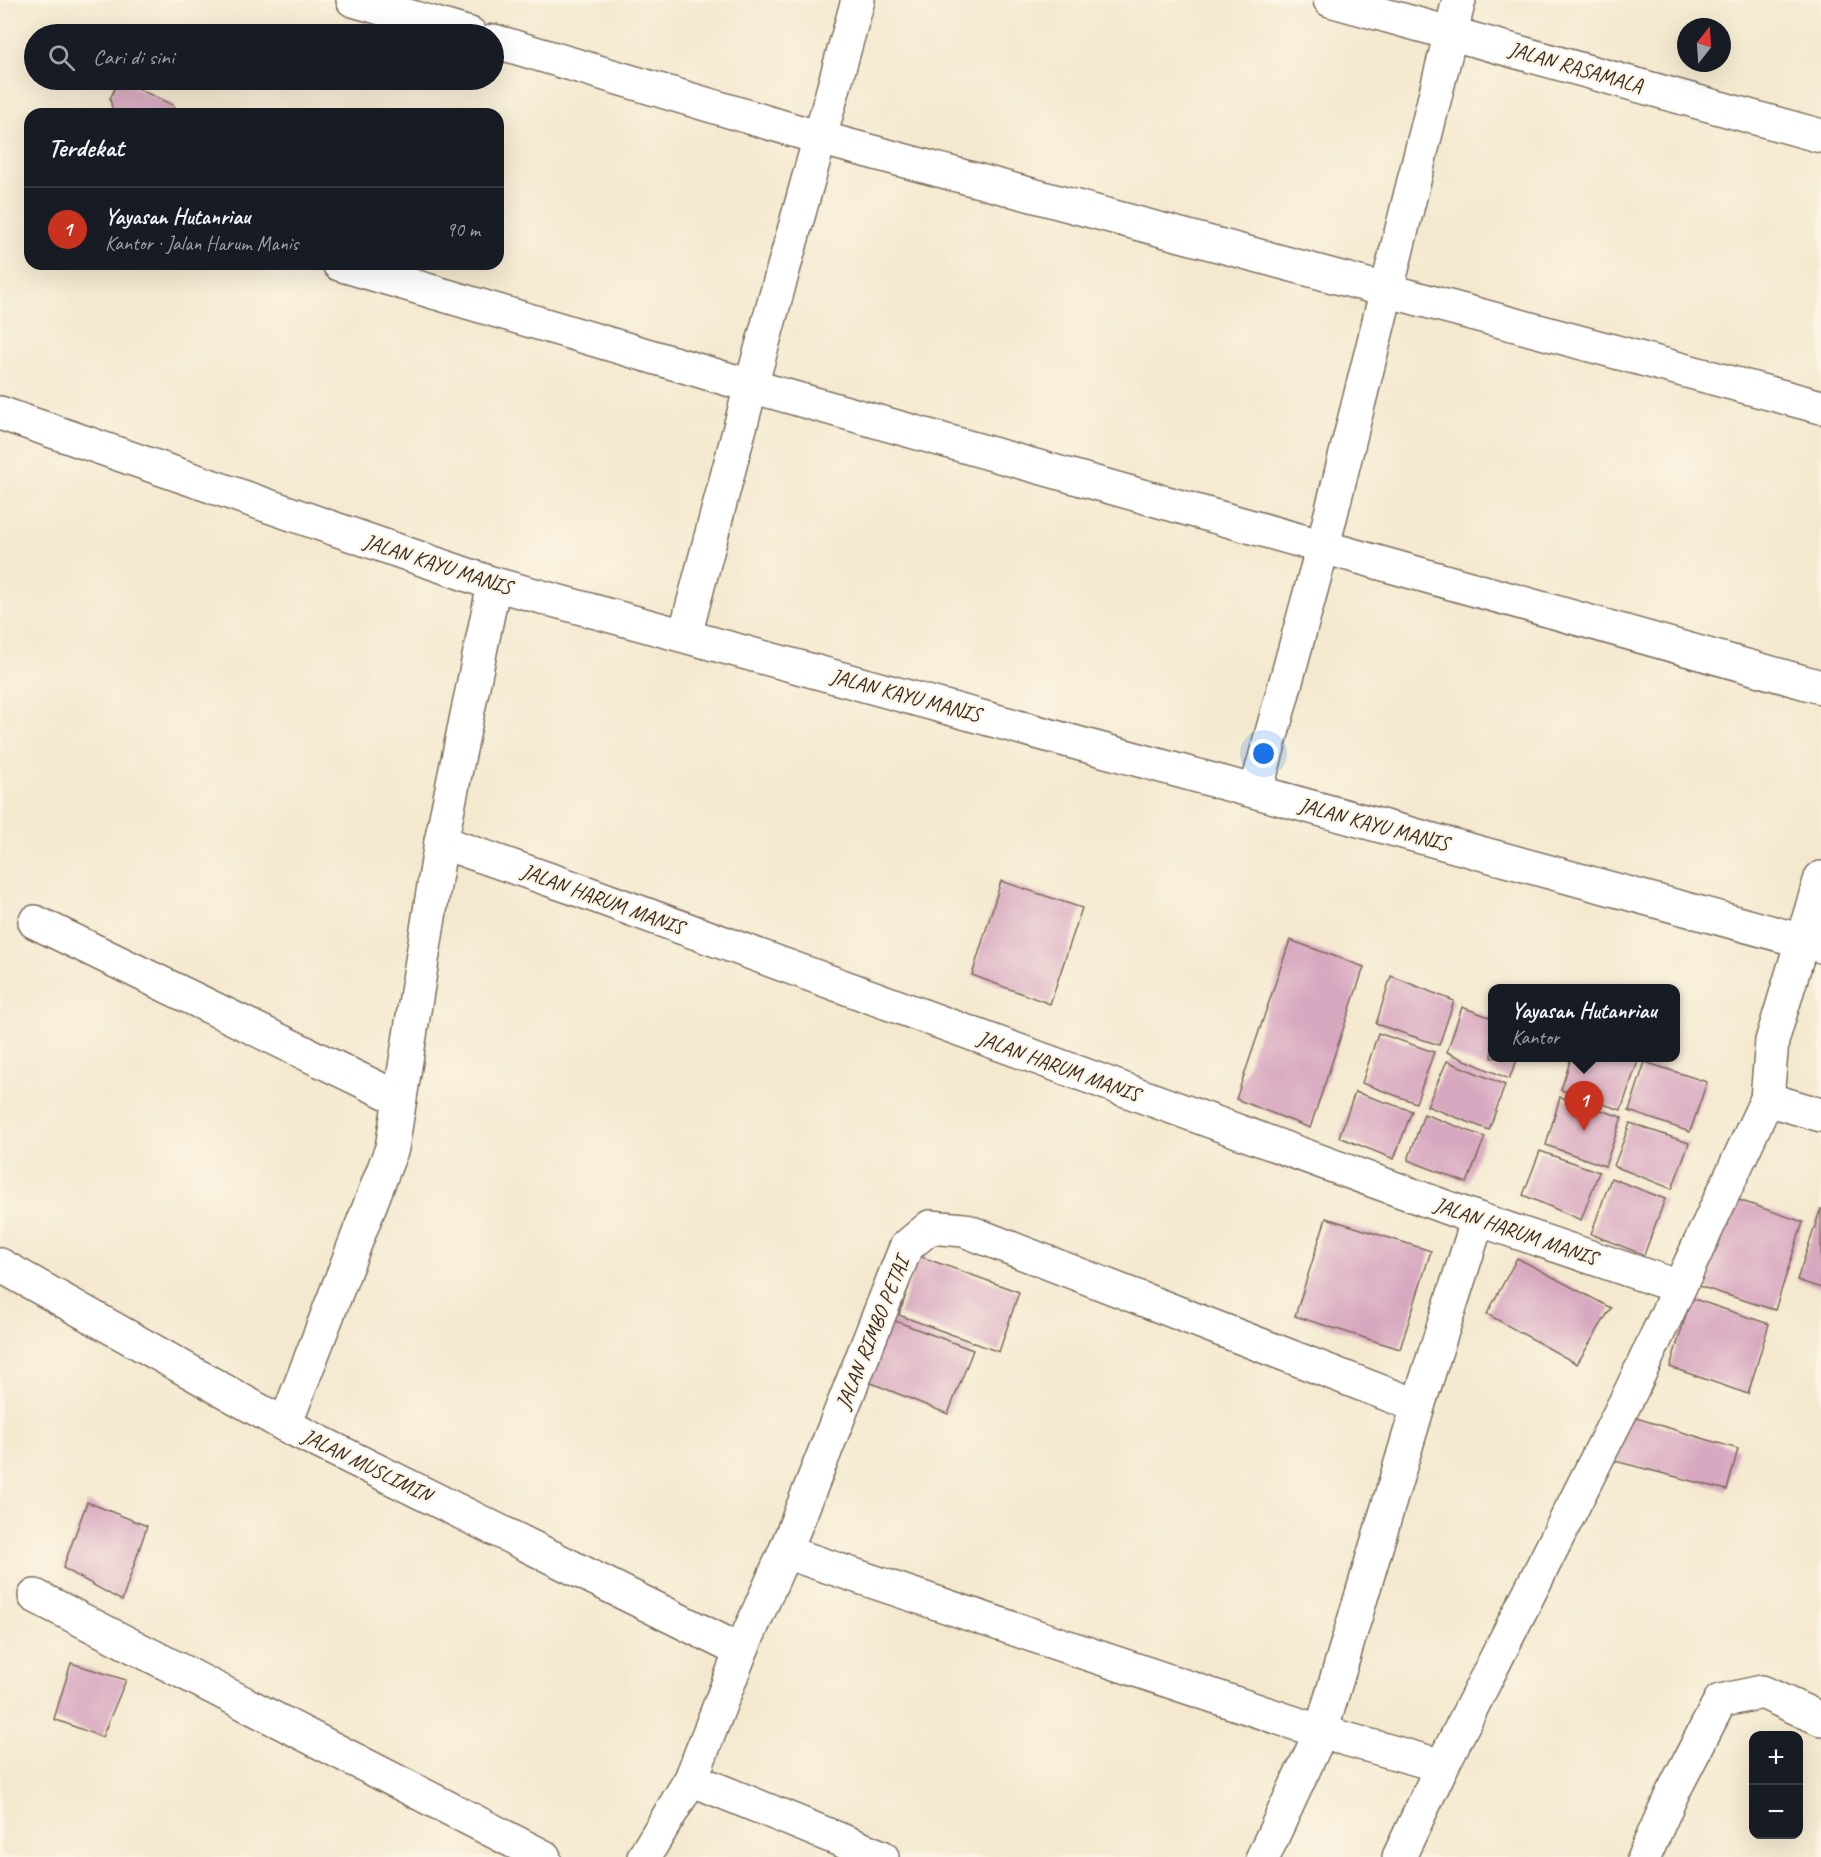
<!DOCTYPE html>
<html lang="id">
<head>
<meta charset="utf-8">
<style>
	body { margin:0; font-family:Caveat,sans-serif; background:#20242c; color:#f1f3f6 }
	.controls { position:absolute; right:18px; bottom:18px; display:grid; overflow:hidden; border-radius:12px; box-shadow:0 6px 24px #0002 }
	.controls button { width:54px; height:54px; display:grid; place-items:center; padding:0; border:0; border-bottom:2px solid #363941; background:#171b24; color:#f1f3f6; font:30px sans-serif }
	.compass { position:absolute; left:1677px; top:18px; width:54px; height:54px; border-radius:50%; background:#171b24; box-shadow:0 6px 24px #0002; rotate:17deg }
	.you { position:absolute; left:1264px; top:754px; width:21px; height:21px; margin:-15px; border:4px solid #fff; border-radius:50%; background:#1a73e8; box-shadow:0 0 0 9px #1a73e833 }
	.badge { display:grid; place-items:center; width:39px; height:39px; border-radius:50%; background:#c8321e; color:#fff; font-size:20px; font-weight:700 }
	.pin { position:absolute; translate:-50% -50px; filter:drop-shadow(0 2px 3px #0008) }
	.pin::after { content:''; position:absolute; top:32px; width:21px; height:18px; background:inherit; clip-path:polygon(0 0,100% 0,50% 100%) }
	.popup { position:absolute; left:1488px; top:984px; width:192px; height:78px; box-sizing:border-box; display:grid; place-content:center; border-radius:12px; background:#171b24; filter:drop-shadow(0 2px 4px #0005); font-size:20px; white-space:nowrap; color:#9ea1a6 }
	.popup b { font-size:22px; color:#f1f3f6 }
	.popup::after { content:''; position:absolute; left:50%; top:100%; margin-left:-12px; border:12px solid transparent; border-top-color:#171b24 }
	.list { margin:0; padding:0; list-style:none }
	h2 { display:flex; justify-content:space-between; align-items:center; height:78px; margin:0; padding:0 24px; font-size:26px }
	h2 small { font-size:20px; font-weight:400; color:#9ea1a6 }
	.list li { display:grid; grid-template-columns:39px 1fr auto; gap:18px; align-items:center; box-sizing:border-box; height:84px; padding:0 24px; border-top:2px solid #363941 }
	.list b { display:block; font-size:22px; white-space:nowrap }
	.list p { margin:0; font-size:20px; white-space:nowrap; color:#9ea1a6 }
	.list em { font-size:20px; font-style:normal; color:#9ea1a6 }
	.icon { flex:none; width:33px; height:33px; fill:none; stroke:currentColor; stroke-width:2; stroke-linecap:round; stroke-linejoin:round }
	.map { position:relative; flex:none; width:1821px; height:1857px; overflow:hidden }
	.search { position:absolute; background:#171b24; box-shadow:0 6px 24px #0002; left:24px; top:24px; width:480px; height:66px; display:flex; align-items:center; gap:15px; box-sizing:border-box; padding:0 21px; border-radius:33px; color:#9ea1a6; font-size:22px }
	.panel { position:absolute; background:#171b24; box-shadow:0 6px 24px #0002; left:24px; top:108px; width:480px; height:162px; border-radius:18px }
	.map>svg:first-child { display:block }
	.building { fill:#d8a8c0 }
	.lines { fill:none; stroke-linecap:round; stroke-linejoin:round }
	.minor-casing { stroke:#7c6d5c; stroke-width:36 }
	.minor { stroke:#fff; stroke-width:33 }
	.labels { text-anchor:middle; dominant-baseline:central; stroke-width:4.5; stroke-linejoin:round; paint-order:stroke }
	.street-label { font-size:21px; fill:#3b2a1e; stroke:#fcf5e5 }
</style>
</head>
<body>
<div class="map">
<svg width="1821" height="1857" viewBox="0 0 1821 1857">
	<rect width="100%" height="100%" fill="#fcf5e5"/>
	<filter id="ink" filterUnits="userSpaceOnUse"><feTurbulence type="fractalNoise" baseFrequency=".0167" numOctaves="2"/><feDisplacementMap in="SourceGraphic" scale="12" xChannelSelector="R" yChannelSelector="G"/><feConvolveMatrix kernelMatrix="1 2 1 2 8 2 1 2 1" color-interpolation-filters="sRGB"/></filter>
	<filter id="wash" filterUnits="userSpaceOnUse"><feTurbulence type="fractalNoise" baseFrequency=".008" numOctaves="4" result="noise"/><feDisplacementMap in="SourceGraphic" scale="24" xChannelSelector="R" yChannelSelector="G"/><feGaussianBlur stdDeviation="1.35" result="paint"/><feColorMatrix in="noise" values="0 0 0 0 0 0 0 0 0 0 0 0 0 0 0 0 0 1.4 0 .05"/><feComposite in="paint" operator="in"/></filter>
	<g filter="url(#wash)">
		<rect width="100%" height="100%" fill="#f4e9cf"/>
		<g id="blocks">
			<g class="building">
				<polygon points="119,80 173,105 176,114 113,114 110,98"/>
				<polygon points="1001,881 1082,908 1050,1004 972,975"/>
				<polygon points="1290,940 1364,967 1310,1128 1236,1099"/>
				<polygon points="1391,976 1454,1001 1439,1045 1376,1024"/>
				<polygon points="1462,1007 1492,1018 1492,1058 1518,1058 1509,1079 1447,1052"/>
				<polygon points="1378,1033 1434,1052 1416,1103 1362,1083"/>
				<polygon points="1571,1058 1639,1058 1621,1110 1561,1090"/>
				<polygon points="1447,1061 1505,1085 1489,1130 1427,1106"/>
				<polygon points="1645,1062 1707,1082 1690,1132 1629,1111"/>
				<polygon points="1355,1092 1412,1111 1394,1159 1339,1137"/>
				<polygon points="1560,1097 1622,1117 1605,1166 1546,1145"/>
				<polygon points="1424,1114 1485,1137 1467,1183 1408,1160"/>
				<polygon points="1630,1123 1689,1143 1672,1189 1614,1166"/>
				<polygon points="1540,1151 1599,1172 1581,1220 1523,1195"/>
				<polygon points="1611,1178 1665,1199 1644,1255 1591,1234"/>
				<polygon points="1724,1195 1803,1222 1775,1310 1695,1285"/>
				<polygon points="1821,1208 1821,1288 1797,1280"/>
				<polygon points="1326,1218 1431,1251 1400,1349 1295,1316"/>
				<polygon points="919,1256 1019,1292 999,1352 899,1315"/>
				<polygon points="1517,1258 1611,1308 1577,1364 1487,1314"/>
				<polygon points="1691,1298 1769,1324 1748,1394 1670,1367"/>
				<polygon points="890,1319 973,1350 948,1414 864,1380"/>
				<polygon points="1623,1414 1738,1449 1727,1490 1607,1459"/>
				<polygon points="87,1502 147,1526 122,1601 63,1568"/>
				<polygon points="71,1663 126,1680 102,1737 54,1719"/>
			</g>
		</g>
	</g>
	<g filter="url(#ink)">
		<use href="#blocks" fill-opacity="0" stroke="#7c6d5c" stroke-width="1.5"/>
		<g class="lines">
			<g class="minor-casing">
				<g id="minor">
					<polyline points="353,0 470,34"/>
					<polyline points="1330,0 1821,136"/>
					<polyline points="494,41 820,138 1821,407"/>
					<polyline points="339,264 751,386 1821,687"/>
					<polyline points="0,413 494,584 1821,946"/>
					<polyline points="685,635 751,386 858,0"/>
					<polyline points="1256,791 1323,546 1459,0"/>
					<polyline points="441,842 571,887 1478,1219 1679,1287"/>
					<polyline points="35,922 400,1099"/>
					<polyline points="1767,1099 1821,1115"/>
					<polyline points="0,1265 285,1425 741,1651"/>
					<polyline points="285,1425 392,1148 441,842 494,584"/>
					<polyline points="785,1552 1321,1732 1442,1766"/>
					<polyline points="35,1596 544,1857"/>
					<polyline points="691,1779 882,1857"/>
					<polyline points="644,1857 691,1779 741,1651 785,1552 906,1247 930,1227 964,1230 1418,1406"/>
					<polyline points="1263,1857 1321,1732 1418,1406 1478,1219"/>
					<polyline points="1399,1857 1442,1766 1632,1389 1767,1099 1772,1041 1821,878"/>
					<polyline points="1644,1857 1672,1794 1720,1701 1762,1692 1821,1719"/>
				</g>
			</g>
			<use href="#minor" class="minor"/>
		</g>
	</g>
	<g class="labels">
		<g class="street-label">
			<text transform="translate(1576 67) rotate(16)">JALAN RASAMALA</text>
			<text transform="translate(438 564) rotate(18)">JALAN KAYU MANIS</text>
			<text transform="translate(906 695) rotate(15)">JALAN KAYU MANIS</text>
			<text transform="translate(1374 824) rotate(15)">JALAN KAYU MANIS</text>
			<text transform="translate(603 899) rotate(20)">JALAN HARUM MANIS</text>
			<text transform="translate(1059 1066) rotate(20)">JALAN HARUM MANIS</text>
			<text transform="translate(1516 1231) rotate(19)">JALAN HARUM MANIS</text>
			<text transform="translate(872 1333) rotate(-68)">JALAN RIMBO PETAI</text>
			<text transform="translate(367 1465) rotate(26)">JALAN MUSLIMIN</text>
		</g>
	</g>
</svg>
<div class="controls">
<button>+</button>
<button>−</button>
</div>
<svg class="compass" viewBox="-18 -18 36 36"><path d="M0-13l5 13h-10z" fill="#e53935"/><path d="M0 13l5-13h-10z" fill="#9ea1a6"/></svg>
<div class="you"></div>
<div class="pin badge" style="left:1584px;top:1131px">1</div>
<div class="popup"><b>Yayasan Hutanriau</b>Kantor</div>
<div class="search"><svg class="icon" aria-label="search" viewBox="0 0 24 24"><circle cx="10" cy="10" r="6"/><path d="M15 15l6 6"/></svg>Cari di sini</div>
<section class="panel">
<h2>Terdekat<small></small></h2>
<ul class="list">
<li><span class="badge">1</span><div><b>Yayasan Hutanriau</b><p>Kantor · Jalan Harum Manis</p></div><em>90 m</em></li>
</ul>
</section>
</div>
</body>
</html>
